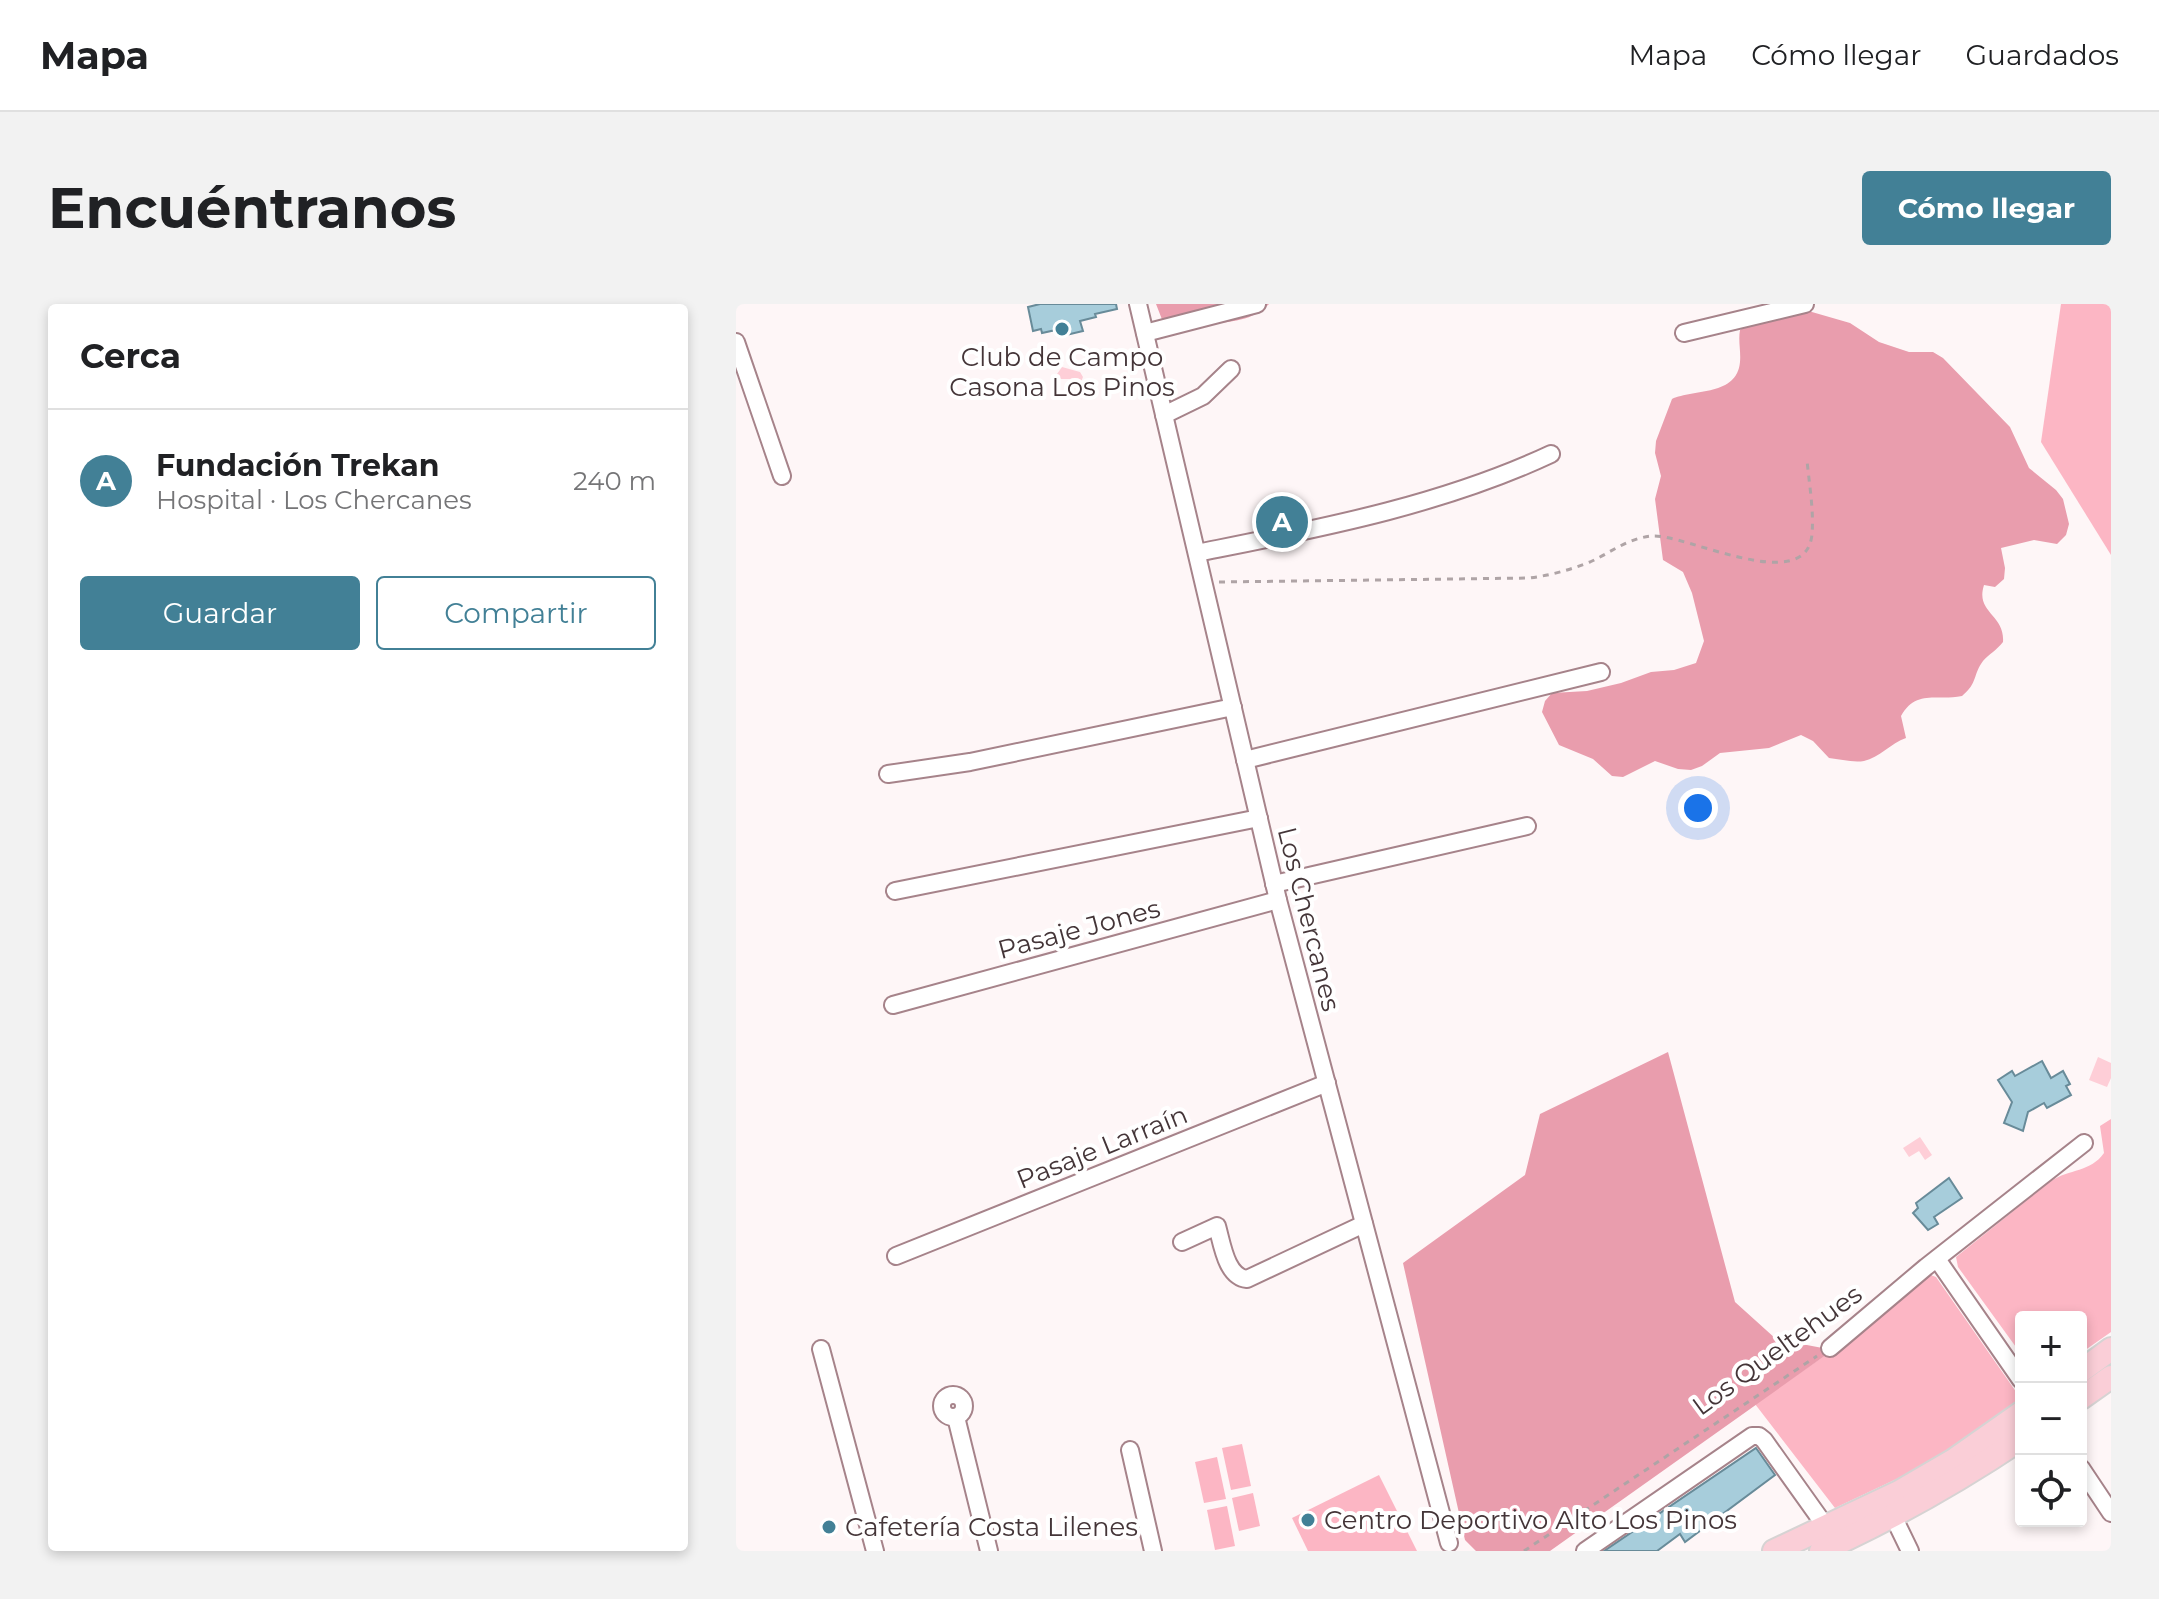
<!DOCTYPE html>
<html lang="es">
<head>
<meta charset="utf-8">
<style>
	body { margin:0; font-family:Montserrat,sans-serif; background:#f2f2f2; color:#202124 }
	.controls { position:absolute; right:24px; bottom:24px; display:grid; overflow:hidden; border-radius:8px; box-shadow:0 4px 12px #0003 }
	.controls button { width:72px; height:72px; display:grid; place-items:center; padding:0; border:0; border-bottom:2px solid #e0e0e0; background:#fff; color:#202124; font:40px sans-serif }
	.you { position:absolute; left:962px; top:504px; width:28px; height:28px; margin:-20px; border:6px solid #fff; border-radius:50%; background:#1a73e8; box-shadow:0 0 0 12px #1a73e833 }
	.badge { display:grid; place-items:center; width:52px; height:52px; border-radius:50%; background:#428096; color:#fff; font-size:26px; font-weight:700 }
	.pin { position:absolute; translate:-50% -50%; border:4px solid #fff; box-shadow:0 2px 8px #0006 }
	.list { margin:0; padding:0; list-style:none }
	h2 { display:flex; justify-content:space-between; align-items:center; height:104px; margin:0; padding:0 32px; font-size:34px }
	h2 small { font-size:26px; font-weight:400; color:#757577 }
	.list li { display:grid; grid-template-columns:52px 1fr auto; gap:24px; align-items:center; box-sizing:border-box; height:144px; padding:0 32px; border-top:2px solid #e0e0e0 }
	.list b { display:block; font-size:30px; white-space:nowrap }
	.list p { margin:0; font-size:26px; white-space:nowrap; color:#757577 }
	.list em { font-size:26px; font-style:normal; color:#757577 }
	.actions { display:flex; gap:16px; padding:24px 32px }
	.actions a { flex:1; padding:18px 0; border:2px solid #428096; border-radius:8px; text-align:center; font-size:28px; color:#428096 }
	.actions .main { background:#428096; color:#fff }
	.icon { flex:none; width:44px; height:44px; fill:none; stroke:currentColor; stroke-width:2; stroke-linecap:round; stroke-linejoin:round }
	.map { position:relative; flex:none; width:1375px; height:1247px; overflow:hidden; border-radius:8px }
	header { display:flex; align-items:center; gap:48px; box-sizing:border-box; height:112px; padding:0 40px; background:#fff; border-bottom:2px solid #e0e0e0 }
	header strong { font-size:38px }
	nav { display:flex; gap:44px; margin-inline-start:auto; font-size:28px }
	.intro { display:flex; align-items:center; justify-content:space-between; box-sizing:border-box; height:192px; padding:0 48px }
	h1 { margin:0; font-size:56px }
	.button { padding:20px 36px; border-radius:8px; background:#428096; color:#fff; font-size:28px; font-weight:700 }
	main { display:flex; gap:48px; padding:0 48px }
	aside { flex:1; background:#fff; border-radius:8px; box-shadow:0 4px 12px #0003 }
	.map>svg:first-child { display:block }
	.green { fill:#fcb6c4 }
	.forest { fill:#e99dad }
	.water { fill:#feced7 }
	.building { fill:#a7cddb; stroke:#688b99; stroke-width:2 }
	.lines { fill:none; stroke-linecap:round; stroke-linejoin:round }
	.minor-casing { stroke:#a6838a; stroke-width:20 }
	.major-casing { stroke:#d6d3d3; stroke-width:26 }
	.path { stroke:#afa4a6; stroke-width:3; stroke-dasharray:6 6; stroke-linecap:butt }
	.minor { stroke:#fff; stroke-width:16 }
	.major { stroke:#faced7; stroke-width:22 }
	.poi-dot { fill:#428096; stroke:#fff; stroke-width:3 }
	.labels { text-anchor:middle; dominant-baseline:central; stroke-width:8; stroke-linejoin:round; paint-order:stroke }
	.poi-label { font-size:26px; fill:#443538; stroke:#fff; text-anchor:start }
	.street-label { font-size:26px; fill:#443538; stroke:#fff }
</style>
</head>
<body>
<header>
<strong>Mapa</strong>
<nav><a>Mapa</a><a>Cómo llegar</a><a>Guardados</a></nav>
</header>
<div class="intro"><h1>Encuéntranos</h1><a class="button">Cómo llegar</a></div>
<main>
<aside>
<h2>Cerca<small></small></h2>
<ul class="list">
<li><span class="badge">A</span><div><b>Fundación Trekan</b><p>Hospital · Los Chercanes</p></div><em>240 m</em></li>
</ul>
<div class="actions"><a class="main">Guardar</a><a>Compartir</a></div>
</aside>
<div class="map">
<svg width="1375" height="1247" viewBox="0 0 1375 1247">
	<rect width="100%" height="100%" fill="#fef6f7"/>
	<g class="green">
		<polygon points="1325,0 1375,0 1375,251 1305,138"/>
		<path d="M1375 815V1028L1345 1049V1013H1285V1050L1222 963 1220 953 1315 877C1333 865 1355 868 1368 849L1364 822Z"/>
		<polygon points="1192,970 1200,973 1283,1092 1282,1097 1186,1163 1099,1204 1019,1100 1097,1046"/>
		<polygon points="506,1140 515,1182 495,1186 486,1144"/>
		<polygon points="481,1153 490,1195 468,1199 459,1158"/>
		<polygon points="643,1171 681,1247 572,1247 556,1214"/>
		<polygon points="517,1189 524,1222 503,1227 496,1194"/>
		<polygon points="491,1202 499,1242 479,1246 471,1206"/>
	</g>
	<g class="forest">
		<path d="M420 0H533C509 26 460 18 427 18Z"/>
		<path d="M1069 6 1114 19 1143 38 1173 48H1197L1207 54 1274 123 1293 164 1320 186 1327 195 1333 220 1330 231 1321 240 1298 236 1265 244 1269 264 1268 275 1259 283 1248 281C1239 309 1269 310 1267 338 1261 346 1253 350 1247 357 1237 370 1242 379 1226 392 1201 397 1180 385 1165 412L1170 434C1155 439 1143 454 1128 457 1117 459 1104 455 1093 454L1077 437 1065 431 1033 444 984 449 966 462 955 466 942 465 919 457 887 473 876 472 857 455 823 441 806 408 809 397 816 389 851 387 885 379 915 368 938 366 960 359 968 337 956 289 947 268 927 256 919 195 925 172 919 149 920 137 936 95C958 85 1001 92 1004 58 1005 47 1002 37 1004 26L1023 13Z"/>
		<polygon points="932,748 999,998 1040,1035 1097,1046 814,1247 740,1247 729,1236 667,959 789,871 804,810"/>
	</g>
	<g class="water">
		<polygon points="326,63 344,68 347,73 345,78 340,80 333,75 325,75 321,70"/>
		<polygon points="1362,753 1375,759 1375,774 1371,783 1353,776"/>
		<polygon points="1184,833 1196,851 1189,856 1183,847 1173,853 1167,844"/>
	</g>
	<g class="building">
		<polygon points="304,0 380,0 381,5 359,10 360,13 344,17 347,27 330,31 329,24 306,29 305,25 297,27 292,3"/>
		<polygon points="1306,757 1315,774 1327,767 1334,780 1330,782 1335,791 1311,804 1308,799 1292,808 1287,827 1268,819 1276,798 1262,776 1276,767 1279,772"/>
		<polygon points="1213,874 1226,894 1198,913 1202,920 1192,926 1177,909 1182,904 1180,899"/>
		<polygon points="1020,1144 1039,1171 949,1238 944,1230 921,1247 868,1247"/>
	</g>
	<g class="lines">
		<g class="minor-casing">
			<g id="minor">
				<polyline points="402,0 542,596 713,1239"/>
				<polyline points="409,29 521,0"/>
				<polyline points="948,29 1069,0"/>
				<polyline points="0,38 46,172"/>
				<polyline points="428,111 467,92 495,65"/>
				<path d="M461 249C580 225 704 202 815 150"/>
				<polyline points="509,456 865,368"/>
				<polyline points="152,470 234,458 497,403"/>
				<polyline points="538,580 791,522"/>
				<polyline points="159,587 523,514"/>
				<polyline points="157,701 542,596"/>
				<path d="M446 938 481 922C486 939 490 973 511 975L628 920"/>
				<polyline points="160,952 591,779"/>
				<polyline points="1201,955 1285,1076"/>
				<polyline points="1094,1044 1190,963 1348,839"/>
				<polyline points="85,1045 139,1247"/>
				<circle cx="217" cy="1102" r="11"/>
				<polyline points="220,1113 253,1247"/>
				<polyline points="394,1146 417,1247"/>
				<polyline points="1345,1164 1375,1209"/>
				<polyline points="1157,1212 1174,1247"/>
				<polyline points="849,1247 1016,1132 1023,1132 1028,1136 1090,1223"/>
			</g>
		</g>
		<g class="major-casing">
			<g id="major">
				<polyline points="1345,1067 1375,1045"/>
				<polyline points="1345,1094 1375,1073"/>
				<polyline points="1038,1247 1163,1188 1218,1156 1285,1109"/>
				<path d="M1085 1247C1155 1215 1221 1178 1285 1135"/>
			</g>
		</g>
		<g class="path">
			<path d="M483 278 794 274C815 271 834 266 854 258 874 249 892 234 916 232 948 229 1071 294 1076 230 1078 206 1073 179 1071 156"/>
			<polyline points="788,1247 1081,1052"/>
		</g>
		<use href="#minor" class="minor"/>
		<use href="#major" class="major"/>
	</g>
	<g class="poi-dot">
		<circle cx="326" cy="25" r="8"/>
		<circle cx="572" cy="1216" r="8"/>
		<circle cx="93" cy="1223" r="8"/>
	</g>
	<g class="labels">
		<g class="poi-label">
			<text x="326" y="53" text-anchor="middle">Club de Campo<tspan x="326" dy="30">Casona Los Pinos</tspan></text>
			<text x="588" y="1216">Centro Deportivo Alto Los Pinos</text>
			<text x="109" y="1223">Cafetería Costa Lilenes</text>
		</g>
		<g class="street-label">
			<text transform="translate(573 615) rotate(76)">Los Chercanes</text>
			<text transform="translate(343 625) rotate(-15)">Pasaje Jones</text>
			<text transform="translate(366 843) rotate(-22)">Pasaje Larraín</text>
			<text transform="translate(1041 1046) rotate(-36)">Los Queltehues</text>
		</g>
	</g>
</svg>
<div class="controls">
<button>+</button>
<button>−</button>
<button><svg class="icon" aria-label="locate" viewBox="0 0 24 24"><circle cx="12" cy="12" r="6"/><path d="M12 2v4M12 18v4M2 12h4M18 12h4"/></svg></button>
</div>
<div class="you"></div>
<div class="pin badge" style="left:546px;top:218px">A</div>
</div>
</main>
</body>
</html>
